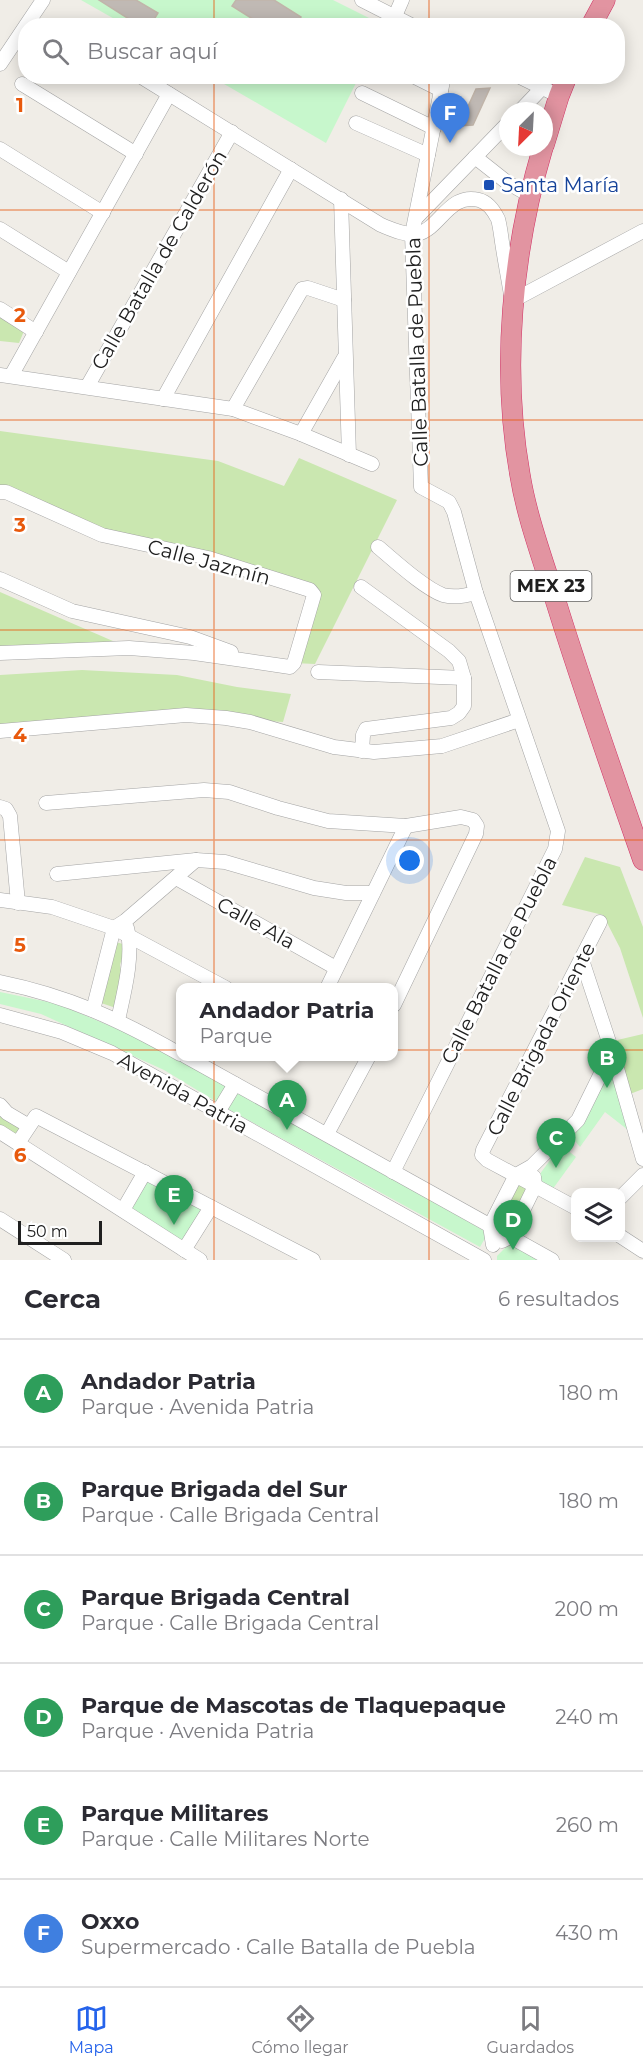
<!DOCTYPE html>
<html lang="es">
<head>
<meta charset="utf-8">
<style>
	body { margin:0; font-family:Montserrat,sans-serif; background:#f7f7f7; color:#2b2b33 }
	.controls { position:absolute; right:18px; bottom:18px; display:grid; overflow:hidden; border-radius:12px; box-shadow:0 3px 15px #0003 }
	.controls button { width:54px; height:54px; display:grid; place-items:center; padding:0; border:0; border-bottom:2px solid #e1e1e2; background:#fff; color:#2b2b33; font:30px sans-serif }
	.compass { position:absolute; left:499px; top:102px; width:54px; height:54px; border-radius:50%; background:#fff; box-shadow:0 3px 15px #0003; rotate:204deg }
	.scale { position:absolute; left:18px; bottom:15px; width:84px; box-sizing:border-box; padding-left:6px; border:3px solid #202020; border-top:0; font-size:16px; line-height:21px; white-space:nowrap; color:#202020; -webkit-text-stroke:4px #fff; paint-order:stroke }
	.you { position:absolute; left:410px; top:861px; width:21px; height:21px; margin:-15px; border:4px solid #fff; border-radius:50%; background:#1a73e8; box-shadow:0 0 0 9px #1a73e833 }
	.badge { display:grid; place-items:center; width:39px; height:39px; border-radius:50%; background:#2563eb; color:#fff; font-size:20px; font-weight:700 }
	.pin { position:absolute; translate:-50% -50px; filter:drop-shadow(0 2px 3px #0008) }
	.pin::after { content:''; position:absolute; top:32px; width:21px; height:18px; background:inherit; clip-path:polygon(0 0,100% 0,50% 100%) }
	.popup { position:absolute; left:176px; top:983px; width:222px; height:78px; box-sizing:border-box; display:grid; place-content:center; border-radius:12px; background:#fff; filter:drop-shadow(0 2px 4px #0005); font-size:20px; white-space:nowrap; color:#7c7c81 }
	.popup b { font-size:22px; color:#2b2b33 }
	.popup::after { content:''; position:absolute; left:50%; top:100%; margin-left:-12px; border:12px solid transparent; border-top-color:#fff }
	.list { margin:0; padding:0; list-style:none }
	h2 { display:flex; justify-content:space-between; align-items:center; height:78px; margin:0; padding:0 24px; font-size:26px }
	h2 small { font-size:20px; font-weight:400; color:#7c7c81 }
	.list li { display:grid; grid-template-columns:39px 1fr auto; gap:18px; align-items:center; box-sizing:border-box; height:108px; padding:0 24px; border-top:2px solid #e1e1e2 }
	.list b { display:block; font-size:22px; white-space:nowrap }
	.list p { margin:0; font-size:20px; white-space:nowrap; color:#7c7c81 }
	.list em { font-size:20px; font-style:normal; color:#7c7c81 }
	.icon { flex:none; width:33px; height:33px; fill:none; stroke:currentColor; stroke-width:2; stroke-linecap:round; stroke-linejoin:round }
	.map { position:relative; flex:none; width:643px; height:1260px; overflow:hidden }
	.search { position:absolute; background:#fff; box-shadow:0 3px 15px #0003; left:18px; right:18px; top:18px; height:66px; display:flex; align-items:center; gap:15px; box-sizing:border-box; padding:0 21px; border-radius:24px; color:#7c7c81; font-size:22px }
	.sheet { height:726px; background:#fff }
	nav { display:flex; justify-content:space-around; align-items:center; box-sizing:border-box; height:84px; border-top:2px solid #e1e1e2; background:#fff; font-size:16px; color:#7c7c81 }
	nav a { display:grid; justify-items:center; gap:3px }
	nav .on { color:#2563eb }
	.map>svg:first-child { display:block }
	.grass { fill:#cae7b0 }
	.park { fill:#c7f7cc }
	.building { fill:#c0b9b4; stroke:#c1b5aa; stroke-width:1.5 }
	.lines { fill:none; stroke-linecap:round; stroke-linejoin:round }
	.minor-casing { stroke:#a4a4a4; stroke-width:15 }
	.highway-casing { stroke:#d13165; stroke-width:21 }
	.minor { stroke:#fff; stroke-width:14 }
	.highway { stroke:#e294a1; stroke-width:20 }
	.grid { fill:none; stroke:#e8590c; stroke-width:1.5; stroke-opacity:0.55 }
	.transit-dot { fill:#1a4fb4; stroke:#fff; stroke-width:2 }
	.labels { text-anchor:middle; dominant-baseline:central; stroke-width:5; stroke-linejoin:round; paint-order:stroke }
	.shield { fill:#fff; stroke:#636363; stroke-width:1.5 }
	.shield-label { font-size:18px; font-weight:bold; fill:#202020 }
	.transit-label { font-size:20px; fill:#164399; stroke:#fff; text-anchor:start }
	.street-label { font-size:20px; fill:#202020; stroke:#fff }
	.grid-label { font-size:20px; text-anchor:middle; font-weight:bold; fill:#e8590c; stroke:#fff; stroke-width:5; stroke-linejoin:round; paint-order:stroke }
</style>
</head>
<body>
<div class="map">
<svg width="643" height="1260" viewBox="0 0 643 1260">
	<rect width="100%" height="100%" fill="#f0ede7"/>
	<g class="grass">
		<polygon points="0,317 24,331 19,343 0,341"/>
		<polygon points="0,431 218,461 284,486 299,458 397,500 315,664 294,663 314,596 208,558 102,535 0,493"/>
		<polygon points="0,592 129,648 0,654"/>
		<polygon points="82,670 177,675 237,687 291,694 283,722 186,715 0,731 0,675"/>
		<polygon points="585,857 620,867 643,927 643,1018 620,948 603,915 562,905"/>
		<polygon points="116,942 126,945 120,965 122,979 116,1008 101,1003"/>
		<polygon points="643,1034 643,1089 630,1094 613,1041"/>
		<polygon points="0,1105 29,1126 19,1141 0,1130"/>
		<polygon points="516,1175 535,1186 510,1237 492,1227"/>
	</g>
	<g class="park">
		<polygon points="81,0 333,0 383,25 125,25"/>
		<polygon points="212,77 359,77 326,143"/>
		<polygon points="0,992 58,1004 148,1042 252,1099 488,1233 480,1247 230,1110 164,1070 41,1014 0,1004"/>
		<polygon points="610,1066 628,1130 605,1112 580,1147 570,1135"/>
		<polygon points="561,1145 576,1157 552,1190 537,1178"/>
		<polygon points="149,1177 204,1206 182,1242 129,1209"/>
		<polygon points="510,1243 541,1260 497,1260 497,1256"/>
	</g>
	<g class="building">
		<polygon points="99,0 136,0 158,13 150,26 140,26"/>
		<polygon points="236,0 274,0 301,17 296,26 264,26 232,6"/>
		<polygon points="490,88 473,125 459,126 476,89"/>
	</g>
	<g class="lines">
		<g class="minor-casing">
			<g id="minor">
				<polyline points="362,0 413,26"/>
				<polyline points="395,16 402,0"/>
				<polyline points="0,64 43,0"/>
				<path d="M140 76 381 225C391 229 406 236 417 234 440 229 449 192 479 200 487 202 494 211 498 219 500 226 501 235 502 242 505 262 509 282 512 301L643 231"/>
				<polyline points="413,76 441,90"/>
				<polyline points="518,76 559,96"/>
				<polyline points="22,84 136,154"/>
				<polyline points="362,93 434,128"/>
				<polyline points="520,111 542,88"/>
				<polyline points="356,123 428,155"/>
				<polyline points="0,149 103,213"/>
				<polyline points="475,157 508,183 531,196"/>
				<polyline points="341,199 349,455"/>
				<polyline points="416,218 508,123"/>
				<polyline points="0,229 69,272"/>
				<polyline points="0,309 36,332"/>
				<polyline points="0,375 233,409 301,434 372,464"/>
				<polyline points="11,376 169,94"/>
				<polyline points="87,387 232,132"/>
				<polyline points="163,399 291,169"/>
				<polyline points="233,409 302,289 308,288 344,300"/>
				<polyline points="301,434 344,358"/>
				<polyline points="0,492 6,492 102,535 208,558 310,590 314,595 294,663 290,667 194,653 129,648 0,653"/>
				<path d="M378 547C395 561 424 588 443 595 454 598 465 596 476 593"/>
				<polyline points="0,579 72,611 190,637 231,652"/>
				<polyline points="361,587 449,651 459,661 464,678 464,706 459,713 451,718 366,729 363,735 362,751"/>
				<polyline points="318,672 464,678"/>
				<polyline points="0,731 186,715 226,718 250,722 334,747 374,752 442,746 519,720"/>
				<polyline points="46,803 204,790 229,792 278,808 328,821 406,826 461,817 473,820 477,826 476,834 394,1005"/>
				<polyline points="0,807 6,809 10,816 18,903"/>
				<polyline points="57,874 196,860 225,862 314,888 346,893 373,893"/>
				<polyline points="176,878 336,968"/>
				<polyline points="0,900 52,907 114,928 226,988"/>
				<polyline points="582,960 612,1051 643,1159"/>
				<path d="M0 982C69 996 120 1020 180 1054"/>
				<polyline points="327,988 406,826"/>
				<polyline points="93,1010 114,928 125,921 196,860"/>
				<polyline points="0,1015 62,1032 112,1053 484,1260"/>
				<path d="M118 1020C124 993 134 955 127 928"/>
				<polyline points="185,1056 552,1260"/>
				<polyline points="0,1105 7,1113 29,1126"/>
				<polyline points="218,1112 235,1084"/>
				<polyline points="0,1132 200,1260"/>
				<polyline points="327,1134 369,1056"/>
				<polyline points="18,1143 36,1116 313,1260"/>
				<polyline points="393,1172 555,849 558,831 476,593 454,512 449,502 421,487 412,234 444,76"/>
				<polyline points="620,1198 643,1175"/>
				<polyline points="576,1208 487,1160 482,1155 483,1150 600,922"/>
				<polyline points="123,1210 145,1172"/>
				<polyline points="0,1219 64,1260"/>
				<polyline points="620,1236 643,1251"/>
				<polyline points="502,1241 510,1237 535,1186 534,1177"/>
				<polyline points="493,1245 490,1226 516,1175 532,1166 578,1120 612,1051"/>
				<polyline points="184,1250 211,1207"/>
			</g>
		</g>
		<g class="highway-casing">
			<g id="highway">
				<polyline points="591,26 605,0"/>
				<polyline points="544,145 559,96 567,76"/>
				<path d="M543 147C512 251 501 368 520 475 527 518 543 560 556 602 583 689 613 774 643 860"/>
			</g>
		</g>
		<use href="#minor" class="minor"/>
		<use href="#highway" class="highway"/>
	</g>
	<path class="grid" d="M214 0V26M429 0V26M214 76V1260M429 76V1260M0 210H643M0 420H643M0 630H643M0 840H643M0 1050H643"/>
	<rect class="transit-dot" x="483" y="179" width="12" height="12" rx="3"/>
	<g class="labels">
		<rect class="shield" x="510.5" y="571" width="81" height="30" rx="4.5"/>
		<g class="shield-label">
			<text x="551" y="586">MEX 23</text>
		</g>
		<g class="transit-label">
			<text x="501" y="185">Santa María</text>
		</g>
		<g class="street-label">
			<text transform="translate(159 260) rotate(-60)">Calle Batalla de Calderón</text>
			<text transform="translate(417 352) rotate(-92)">Calle Batalla de Puebla</text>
			<text transform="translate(209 562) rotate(15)">Calle Jazmín</text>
			<text transform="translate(256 923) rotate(29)">Calle Ala</text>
			<text transform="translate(499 960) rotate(-63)">Calle Batalla de Puebla</text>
			<text transform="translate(541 1039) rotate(-63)">Calle Brigada Oriente</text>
			<text transform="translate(183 1093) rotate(29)">Avenida Patria</text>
		</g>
	</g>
	<g class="grid-label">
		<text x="20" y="112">1</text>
		<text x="20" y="322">2</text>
		<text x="20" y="532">3</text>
		<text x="20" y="742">4</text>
		<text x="20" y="952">5</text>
		<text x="20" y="1162">6</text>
	</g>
</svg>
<div class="controls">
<button><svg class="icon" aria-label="layers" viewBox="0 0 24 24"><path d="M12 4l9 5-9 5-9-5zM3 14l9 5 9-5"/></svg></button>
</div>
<svg class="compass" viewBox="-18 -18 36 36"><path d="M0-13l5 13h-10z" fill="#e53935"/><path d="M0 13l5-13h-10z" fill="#7c7c81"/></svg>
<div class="scale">50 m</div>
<div class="you"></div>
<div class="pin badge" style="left:287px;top:1130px;background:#2e9e5b">A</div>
<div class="popup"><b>Andador Patria</b>Parque</div>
<div class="pin badge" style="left:607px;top:1088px;background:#2e9e5b">B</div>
<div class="pin badge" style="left:556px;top:1168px;background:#2e9e5b">C</div>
<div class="pin badge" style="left:513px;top:1250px;background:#2e9e5b">D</div>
<div class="pin badge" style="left:174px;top:1225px;background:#2e9e5b">E</div>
<div class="pin badge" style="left:450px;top:143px;background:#3f7fe0">F</div>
<div class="search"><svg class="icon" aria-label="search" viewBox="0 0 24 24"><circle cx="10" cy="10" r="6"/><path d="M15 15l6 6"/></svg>Buscar aquí</div>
</div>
<section class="sheet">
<h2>Cerca<small>6 resultados</small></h2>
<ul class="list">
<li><span class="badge" style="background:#2e9e5b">A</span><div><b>Andador Patria</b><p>Parque · Avenida Patria</p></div><em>180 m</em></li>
<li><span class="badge" style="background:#2e9e5b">B</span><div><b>Parque Brigada del Sur</b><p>Parque · Calle Brigada Central</p></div><em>180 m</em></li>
<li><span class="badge" style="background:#2e9e5b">C</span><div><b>Parque Brigada Central</b><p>Parque · Calle Brigada Central</p></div><em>200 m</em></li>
<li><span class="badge" style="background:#2e9e5b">D</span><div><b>Parque de Mascotas de Tlaquepaque</b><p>Parque · Avenida Patria</p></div><em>240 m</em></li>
<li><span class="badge" style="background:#2e9e5b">E</span><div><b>Parque Militares</b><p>Parque · Calle Militares Norte</p></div><em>260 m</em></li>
<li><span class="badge" style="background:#3f7fe0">F</span><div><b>Oxxo</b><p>Supermercado · Calle Batalla de Puebla</p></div><em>430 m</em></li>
</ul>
</section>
<nav>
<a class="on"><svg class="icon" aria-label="map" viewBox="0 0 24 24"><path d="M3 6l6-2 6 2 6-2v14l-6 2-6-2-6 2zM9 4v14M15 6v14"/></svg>Mapa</a>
<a><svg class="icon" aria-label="directions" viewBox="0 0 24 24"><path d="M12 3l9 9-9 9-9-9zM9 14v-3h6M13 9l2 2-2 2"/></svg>Cómo llegar</a>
<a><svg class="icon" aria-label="saved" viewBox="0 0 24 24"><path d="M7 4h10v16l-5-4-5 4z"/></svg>Guardados</a>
</nav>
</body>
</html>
